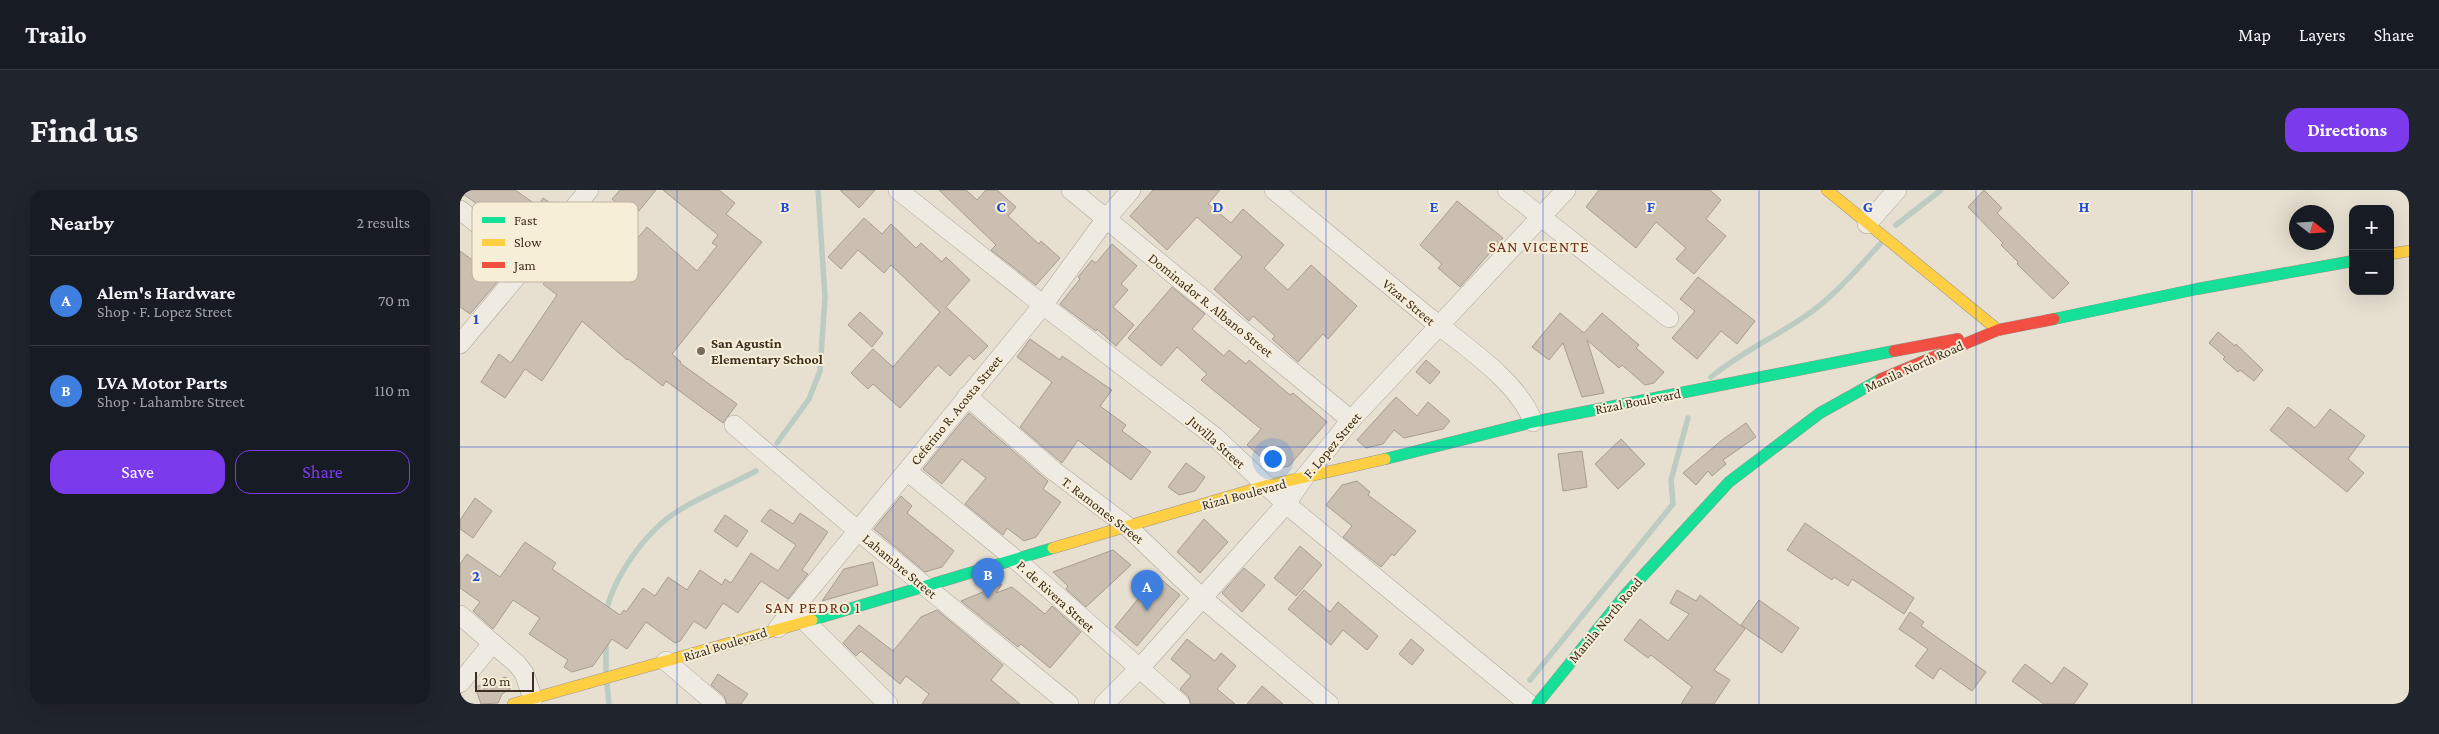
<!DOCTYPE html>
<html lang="en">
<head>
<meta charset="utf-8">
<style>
	body { margin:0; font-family:"Crimson Pro",serif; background:#20242c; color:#f1f3f6 }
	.controls { position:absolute; right:15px; top:15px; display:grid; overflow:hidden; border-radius:10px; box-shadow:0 5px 20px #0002 }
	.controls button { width:45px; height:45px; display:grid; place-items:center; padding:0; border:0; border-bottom:1px solid #363941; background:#171b24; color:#f1f3f6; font:25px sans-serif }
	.compass { position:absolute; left:1829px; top:15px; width:45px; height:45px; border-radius:50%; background:#171b24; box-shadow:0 5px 20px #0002; rotate:107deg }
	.scale { position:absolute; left:15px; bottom:12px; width:59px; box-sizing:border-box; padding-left:5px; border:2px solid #3d2e20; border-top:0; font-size:14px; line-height:18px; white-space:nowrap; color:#3d2e20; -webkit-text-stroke:4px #f7eed8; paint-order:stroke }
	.you { position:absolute; left:812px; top:268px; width:18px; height:18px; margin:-12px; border:4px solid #fff; border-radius:50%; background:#1a73e8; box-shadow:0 0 0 8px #1a73e833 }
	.badge { display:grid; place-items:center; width:32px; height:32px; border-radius:50%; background:#7c3aed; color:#fff; font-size:16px; font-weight:700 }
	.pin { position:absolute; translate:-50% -41px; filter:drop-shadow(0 1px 2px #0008) }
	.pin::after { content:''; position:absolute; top:26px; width:18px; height:15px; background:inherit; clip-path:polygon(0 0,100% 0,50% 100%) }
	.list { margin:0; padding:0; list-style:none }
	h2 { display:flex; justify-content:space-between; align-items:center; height:65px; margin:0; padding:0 20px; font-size:21px }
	h2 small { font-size:16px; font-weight:400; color:#9ea1a6 }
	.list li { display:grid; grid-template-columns:32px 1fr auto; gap:15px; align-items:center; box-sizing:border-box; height:90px; padding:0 20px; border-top:1px solid #363941 }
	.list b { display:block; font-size:19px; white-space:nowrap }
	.list p { margin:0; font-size:16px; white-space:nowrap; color:#9ea1a6 }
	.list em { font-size:16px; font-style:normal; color:#9ea1a6 }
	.actions { display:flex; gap:10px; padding:15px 20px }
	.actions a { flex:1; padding:11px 0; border:1px solid #7c3aed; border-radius:15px; text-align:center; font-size:18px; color:#7c3aed }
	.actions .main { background:#7c3aed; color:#fff }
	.map { position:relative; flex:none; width:1949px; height:514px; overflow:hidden; border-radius:15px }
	header { display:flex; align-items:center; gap:30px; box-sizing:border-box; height:70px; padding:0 25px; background:#171b24; border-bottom:1px solid #363941 }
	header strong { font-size:24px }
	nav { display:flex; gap:28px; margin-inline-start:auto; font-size:18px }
	.intro { display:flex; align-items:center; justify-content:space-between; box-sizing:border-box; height:120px; padding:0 30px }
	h1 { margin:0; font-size:35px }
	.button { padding:12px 22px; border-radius:15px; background:#7c3aed; color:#fff; font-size:18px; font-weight:700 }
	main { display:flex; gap:30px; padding:0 30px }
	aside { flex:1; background:#171b24; border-radius:15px; box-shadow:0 5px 20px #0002 }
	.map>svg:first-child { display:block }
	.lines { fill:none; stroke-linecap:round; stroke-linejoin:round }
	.stream { stroke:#bcccc2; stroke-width:5.5 }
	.building { fill:#cbbfb2; stroke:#a89c90 }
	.street-casing { stroke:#ada599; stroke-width:20 }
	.fast-casing { stroke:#9c958a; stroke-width:12 }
	.slow-casing { stroke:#9c958a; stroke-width:12 }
	.jam-casing { stroke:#9c958a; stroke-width:12 }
	.street { stroke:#efebe3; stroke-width:19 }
	.fast { stroke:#16e098; stroke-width:11 }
	.slow { stroke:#ffcf43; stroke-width:11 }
	.jam { stroke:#f24e42; stroke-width:11 }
	.grid { fill:none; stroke:#1d4ed8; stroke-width:1; stroke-opacity:0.55 }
	.poi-dot { fill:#786c5e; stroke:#f7eed8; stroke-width:2 }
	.labels { text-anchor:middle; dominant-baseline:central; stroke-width:4; stroke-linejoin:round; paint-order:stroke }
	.street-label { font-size:14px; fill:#3d2e20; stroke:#f7eed8 }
	.poi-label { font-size:14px; font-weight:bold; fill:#3d2e20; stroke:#f7eed8; text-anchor:start }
	.quarter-label { font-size:16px; letter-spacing:1px; fill:#6b2e1e; stroke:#f7eed8 }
	.key { fill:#f7eed8; stroke:#bfb4a1; stroke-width:1 }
	.key-label { font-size:14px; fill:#3d2e20 }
	.grid-label { font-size:16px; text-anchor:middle; font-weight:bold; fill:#1d4ed8; stroke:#f7eed8; stroke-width:4; stroke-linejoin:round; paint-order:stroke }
</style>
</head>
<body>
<header>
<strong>Trailo</strong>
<nav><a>Map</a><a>Layers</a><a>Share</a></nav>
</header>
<div class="intro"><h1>Find us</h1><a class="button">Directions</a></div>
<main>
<aside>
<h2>Nearby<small>2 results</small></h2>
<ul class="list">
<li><span class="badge" style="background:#3f7fe0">A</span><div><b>Alem's Hardware</b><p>Shop · F. Lopez Street</p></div><em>70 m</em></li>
<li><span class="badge" style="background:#3f7fe0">B</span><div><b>LVA Motor Parts</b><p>Shop · Lahambre Street</p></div><em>110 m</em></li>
</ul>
<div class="actions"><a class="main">Save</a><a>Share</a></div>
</aside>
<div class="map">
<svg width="1949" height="514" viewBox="0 0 1949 514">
	<rect width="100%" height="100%" fill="#e7e0d1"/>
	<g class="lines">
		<g class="stream">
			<polyline points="1436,35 1481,0"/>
			<path d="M1251 187C1280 163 1313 148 1344 127 1374 107 1397 79 1421 53"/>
			<polyline points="317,253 349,209 360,181 365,107 358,0"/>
			<path d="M146 422C154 386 186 341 218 321 242 306 270 295 296 281"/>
			<polyline points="146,480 146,451"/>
			<polyline points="1070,490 1213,314 1211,290 1228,228"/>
			<polyline points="147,494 149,514"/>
		</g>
	</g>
	<g class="building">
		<polygon points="0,0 55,0 78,16 83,8 99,19 66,57 57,50 61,44 0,2"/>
		<polygon points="160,0 196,0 174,27 152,9"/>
		<polygon points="203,0 259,0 275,13 266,24 302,52 212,164 221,172 220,173 277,214 263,233 206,191 203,196 168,169 167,170 122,131 82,191 65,179 45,208 21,192 39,164 51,173 97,105 83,94 127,37 163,65 187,37 237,81 257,56 252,53 258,45"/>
		<polygon points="380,0 415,0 399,18"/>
		<polygon points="479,0 506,0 517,10 526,0 537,0 556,17 548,26 579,54 581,51 600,68 576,95 531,60 536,55"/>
		<polygon points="693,0 760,0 748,14 771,33 783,19 824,55 804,78 828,100 851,75 897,116 868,149 863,144 838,172 812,149 815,146 793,126 789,131 754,99 782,67 737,27 707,60 670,26"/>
		<polygon points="1139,0 1250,0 1261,10 1246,29 1266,46 1234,84 1216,69 1226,58 1196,32 1176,58 1126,17"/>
		<polygon points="1524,0 1542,18 1537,23 1609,93 1593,109 1557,74 1558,72 1541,55 1543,53 1508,17"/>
		<polygon points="997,11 1043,48 1000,97 978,78 982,74 960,55"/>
		<polygon points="404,28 422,44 431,34 456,58 461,53 482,72 486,67 510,90 486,117 528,156 514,170 509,165 490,186 478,175 440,218 413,194 408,199 391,183 413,159 433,177 480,122 431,75 424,83 398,60 381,79 368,67"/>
		<polygon points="652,54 677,76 661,94 668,100 653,117 674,135 656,156 637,139 636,141 600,114 620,89 618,87 632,70 636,73"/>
		<polygon points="0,61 15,72 19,66 44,84 10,124 0,117"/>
		<polygon points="1238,87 1295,131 1277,154 1261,141 1237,169 1212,148 1235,121 1220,109"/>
		<polygon points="712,97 745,124 732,139 764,166 769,160 786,174 789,170 830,205 833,203 867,232 829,276 815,279 787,255 801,239 741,190 747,184 717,157 701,176 668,148"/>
		<polygon points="400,122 423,143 412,157 388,135"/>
		<polygon points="1100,123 1124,143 1142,123 1179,155 1176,158 1204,182 1194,193 1185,195 1162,175 1159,178 1127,150 1144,203 1122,207 1103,153 1089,170 1072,157"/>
		<polygon points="1758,142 1775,156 1776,154 1803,180 1794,191 1780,180 1778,182 1763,169 1765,167 1749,153"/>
		<polygon points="570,149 600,170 602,166 652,200 640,216 666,235 662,241 691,262 671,290 618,250 602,273 560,237 592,192 557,167"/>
		<polygon points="966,170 980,182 970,194 956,182"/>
		<polygon points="936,207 957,226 968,212 990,231 983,239 944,248 934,240 923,254 906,258 897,250"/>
		<polygon points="1828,217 1855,238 1870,219 1905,246 1888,269 1904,283 1887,302 1810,240"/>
		<polygon points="509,223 588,291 583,299 601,312 576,347 564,351 547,338 543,345 505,314 526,288 502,269 482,294 463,279"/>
		<polygon points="1286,233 1296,247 1263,270 1266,274 1252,286 1248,281 1236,295 1223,283 1262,250"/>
		<polygon points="1161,249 1185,274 1158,299 1135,274"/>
		<polygon points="1122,261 1127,297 1103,301 1098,264"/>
		<polygon points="726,273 745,287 735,301 719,305 708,297"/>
		<polygon points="897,291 910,302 908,305 956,341 934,366 932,364 921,377 883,347 892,336 866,315 882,295"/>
		<polygon points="441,306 452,316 447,323 494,361 482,377 465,382 414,339"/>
		<polygon points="15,308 32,321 13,348 0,339 0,330"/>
		<polygon points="310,319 333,334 340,323 368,342 342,380 348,384 328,409 301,391 278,423 263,413 246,439 234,431 220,451 215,453 186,432 167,459 152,449 133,476 112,482 104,477 108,470 69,444 80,428 53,410 33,439 13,421 20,412 0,398 0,374 7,364 40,387 65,352 96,373 92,379 160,425 164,420 166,422 183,398 195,406 208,387 227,400 240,380 262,395 265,389 271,393 291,363 318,381 336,355 301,331"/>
		<polygon points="265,325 288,341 277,357 254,341"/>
		<polygon points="744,329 768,352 740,383 717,362"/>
		<polygon points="1345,333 1454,408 1444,424 1392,389 1388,396 1374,387 1372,390 1327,360"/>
		<polygon points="840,356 862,375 836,406 814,388"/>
		<polygon points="653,360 671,375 626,417 606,399 608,396 593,382"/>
		<polygon points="413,372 418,395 362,411 384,379"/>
		<polygon points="784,378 805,395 782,422 762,403"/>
		<polygon points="697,386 720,405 677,456 655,437"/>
		<polygon points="542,394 536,403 552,397 585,424 592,416 621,442 590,478 561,454 558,457 501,411"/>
		<polygon points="844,400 870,422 878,412 918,446 907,460 883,440 871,455 828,419"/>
		<polygon points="1217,400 1236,411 1240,405 1285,439 1254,480 1270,490 1254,514 1221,514 1232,497 1191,465 1188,468 1164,450 1180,429 1208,451 1229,424 1210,413"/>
		<polygon points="1299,410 1339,438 1322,463 1281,435"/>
		<polygon points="477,420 543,475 531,490 560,514 462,514 469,504 446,486 440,494 401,461 396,466 383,453 399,435 433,461 461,427"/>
		<polygon points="1450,422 1464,432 1461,436 1526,482 1512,501 1480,478 1473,489 1455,476 1468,459 1439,439"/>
		<polygon points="727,449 755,471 761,463 776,476 757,499 775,514 731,514 728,506 720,499 731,486 711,469"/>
		<polygon points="951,449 964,460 952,475 939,464"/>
		<polygon points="1565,474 1592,494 1604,477 1628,494 1614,514 1584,514 1552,491"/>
		<polygon points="258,484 288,504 281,514 267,514 264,506 251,495"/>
		<polygon points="46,487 50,499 42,504 38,513 21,514 15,497"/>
		<polygon points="802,496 823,514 787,514"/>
	</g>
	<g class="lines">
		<g class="street-casing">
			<g id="street">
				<polyline points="438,0 583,115 755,247 826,314 1069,514"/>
				<polyline points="611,0 891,230"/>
				<path d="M814 0C863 40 912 81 961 121 995 150 1058 189 1073 232"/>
				<polyline points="1047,0 1209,128"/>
				<polyline points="0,20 68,73"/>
				<polyline points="1407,34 1437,0"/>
				<polyline points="0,154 129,0"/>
				<polyline points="507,206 594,281 667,336 741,407 869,514"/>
				<polyline points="274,235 398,341 609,514"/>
				<polyline points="447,281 555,369 720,514"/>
				<polyline points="0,425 57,474 64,483 73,509"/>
				<polyline points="345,431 428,514"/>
				<polyline points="318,438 583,115 645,30 671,0"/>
				<polyline points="206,471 256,514"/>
				<polyline points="0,493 32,454"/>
				<polyline points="644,514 679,479 826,314 843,289 891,230 1106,0"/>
			</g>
		</g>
		<g class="fast-casing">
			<g id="fast">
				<polyline points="1594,129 1737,99 1893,71"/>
				<polyline points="925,269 1073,232 1434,161"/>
				<polyline points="352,430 593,358"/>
				<polyline points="1077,514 1166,404 1269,292 1360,223 1421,189"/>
			</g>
		</g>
		<g class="slow-casing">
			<g id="slow">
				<polyline points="1367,0 1538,140"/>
				<polyline points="1930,64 1949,61"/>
				<polyline points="593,358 805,296 925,269"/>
				<polyline points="53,514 352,430"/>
			</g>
		</g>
		<g class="jam-casing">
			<g id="jam">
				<polyline points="1434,161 1498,149"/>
				<polyline points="1421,189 1538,140 1594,129"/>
			</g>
		</g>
		<use href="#street" class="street"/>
		<use href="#fast" class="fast"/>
		<use href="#slow" class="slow"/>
		<use href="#jam" class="jam"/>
	</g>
	<path class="grid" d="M217 0V514M433 0V514M650 0V514M866 0V514M1083 0V514M1299 0V514M1516 0V514M1732 0V514M0 257H1949"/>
	<circle class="poi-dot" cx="241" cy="161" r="5"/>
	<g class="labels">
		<g class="street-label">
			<text transform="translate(949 112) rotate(40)">Vizar Street</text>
			<text transform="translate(751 115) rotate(39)">Dominador R. Albano Street</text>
			<text transform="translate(1454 176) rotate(-24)">Manila North Road</text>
			<text transform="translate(1178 211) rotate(-11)">Rizal Boulevard</text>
			<text transform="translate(496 220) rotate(-51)">Ceferino R. Acosta Street</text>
			<text transform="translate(757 252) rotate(42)">Juvilla Street</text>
			<text transform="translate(872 255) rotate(-50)">F. Lopez Street</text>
			<text transform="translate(784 304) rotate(-15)">Rizal Boulevard</text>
			<text transform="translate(643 320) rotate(38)">T. Ramones Street</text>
			<text transform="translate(440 376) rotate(40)">Lahambre Street</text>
			<text transform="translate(596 406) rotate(42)">P. de Rivera Street</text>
			<text transform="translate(1145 430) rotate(-50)">Manila North Road</text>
			<text transform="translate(265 454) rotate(-17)">Rizal Boulevard</text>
		</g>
		<g class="poi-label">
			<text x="251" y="153">San Agustin<tspan x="251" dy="16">Elementary School</tspan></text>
		</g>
		<g class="quarter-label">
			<text x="1079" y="56">SAN VICENTE</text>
			<text x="353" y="417">SAN PEDRO 1</text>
		</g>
	</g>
	<rect x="12" y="12" width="166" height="80" rx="8" class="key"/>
	<rect x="22" y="27" width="23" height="6" fill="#16e098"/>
	<rect x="22" y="49" width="23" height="7" fill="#ffcf43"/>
	<rect x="22" y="72" width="23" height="6" fill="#f24e42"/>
	<g class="key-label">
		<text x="54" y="35">Fast</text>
		<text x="54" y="57">Slow</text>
		<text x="54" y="80">Jam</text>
	</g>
	<g class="grid-label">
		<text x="325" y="22">B</text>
		<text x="541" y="22">C</text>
		<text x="758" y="22">D</text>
		<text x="974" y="22">E</text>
		<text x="1191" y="22">F</text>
		<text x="1408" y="22">G</text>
		<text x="1624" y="22">H</text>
		<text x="16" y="134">1</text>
		<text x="16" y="391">2</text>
	</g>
</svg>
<div class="controls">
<button>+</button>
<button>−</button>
</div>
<svg class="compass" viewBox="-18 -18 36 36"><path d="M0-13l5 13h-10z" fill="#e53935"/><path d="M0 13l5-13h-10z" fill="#9ea1a6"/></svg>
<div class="scale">20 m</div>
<div class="you"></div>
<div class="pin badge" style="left:687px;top:421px;background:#3f7fe0">A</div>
<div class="pin badge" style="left:528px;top:409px;background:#3f7fe0">B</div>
</div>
</main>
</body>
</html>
